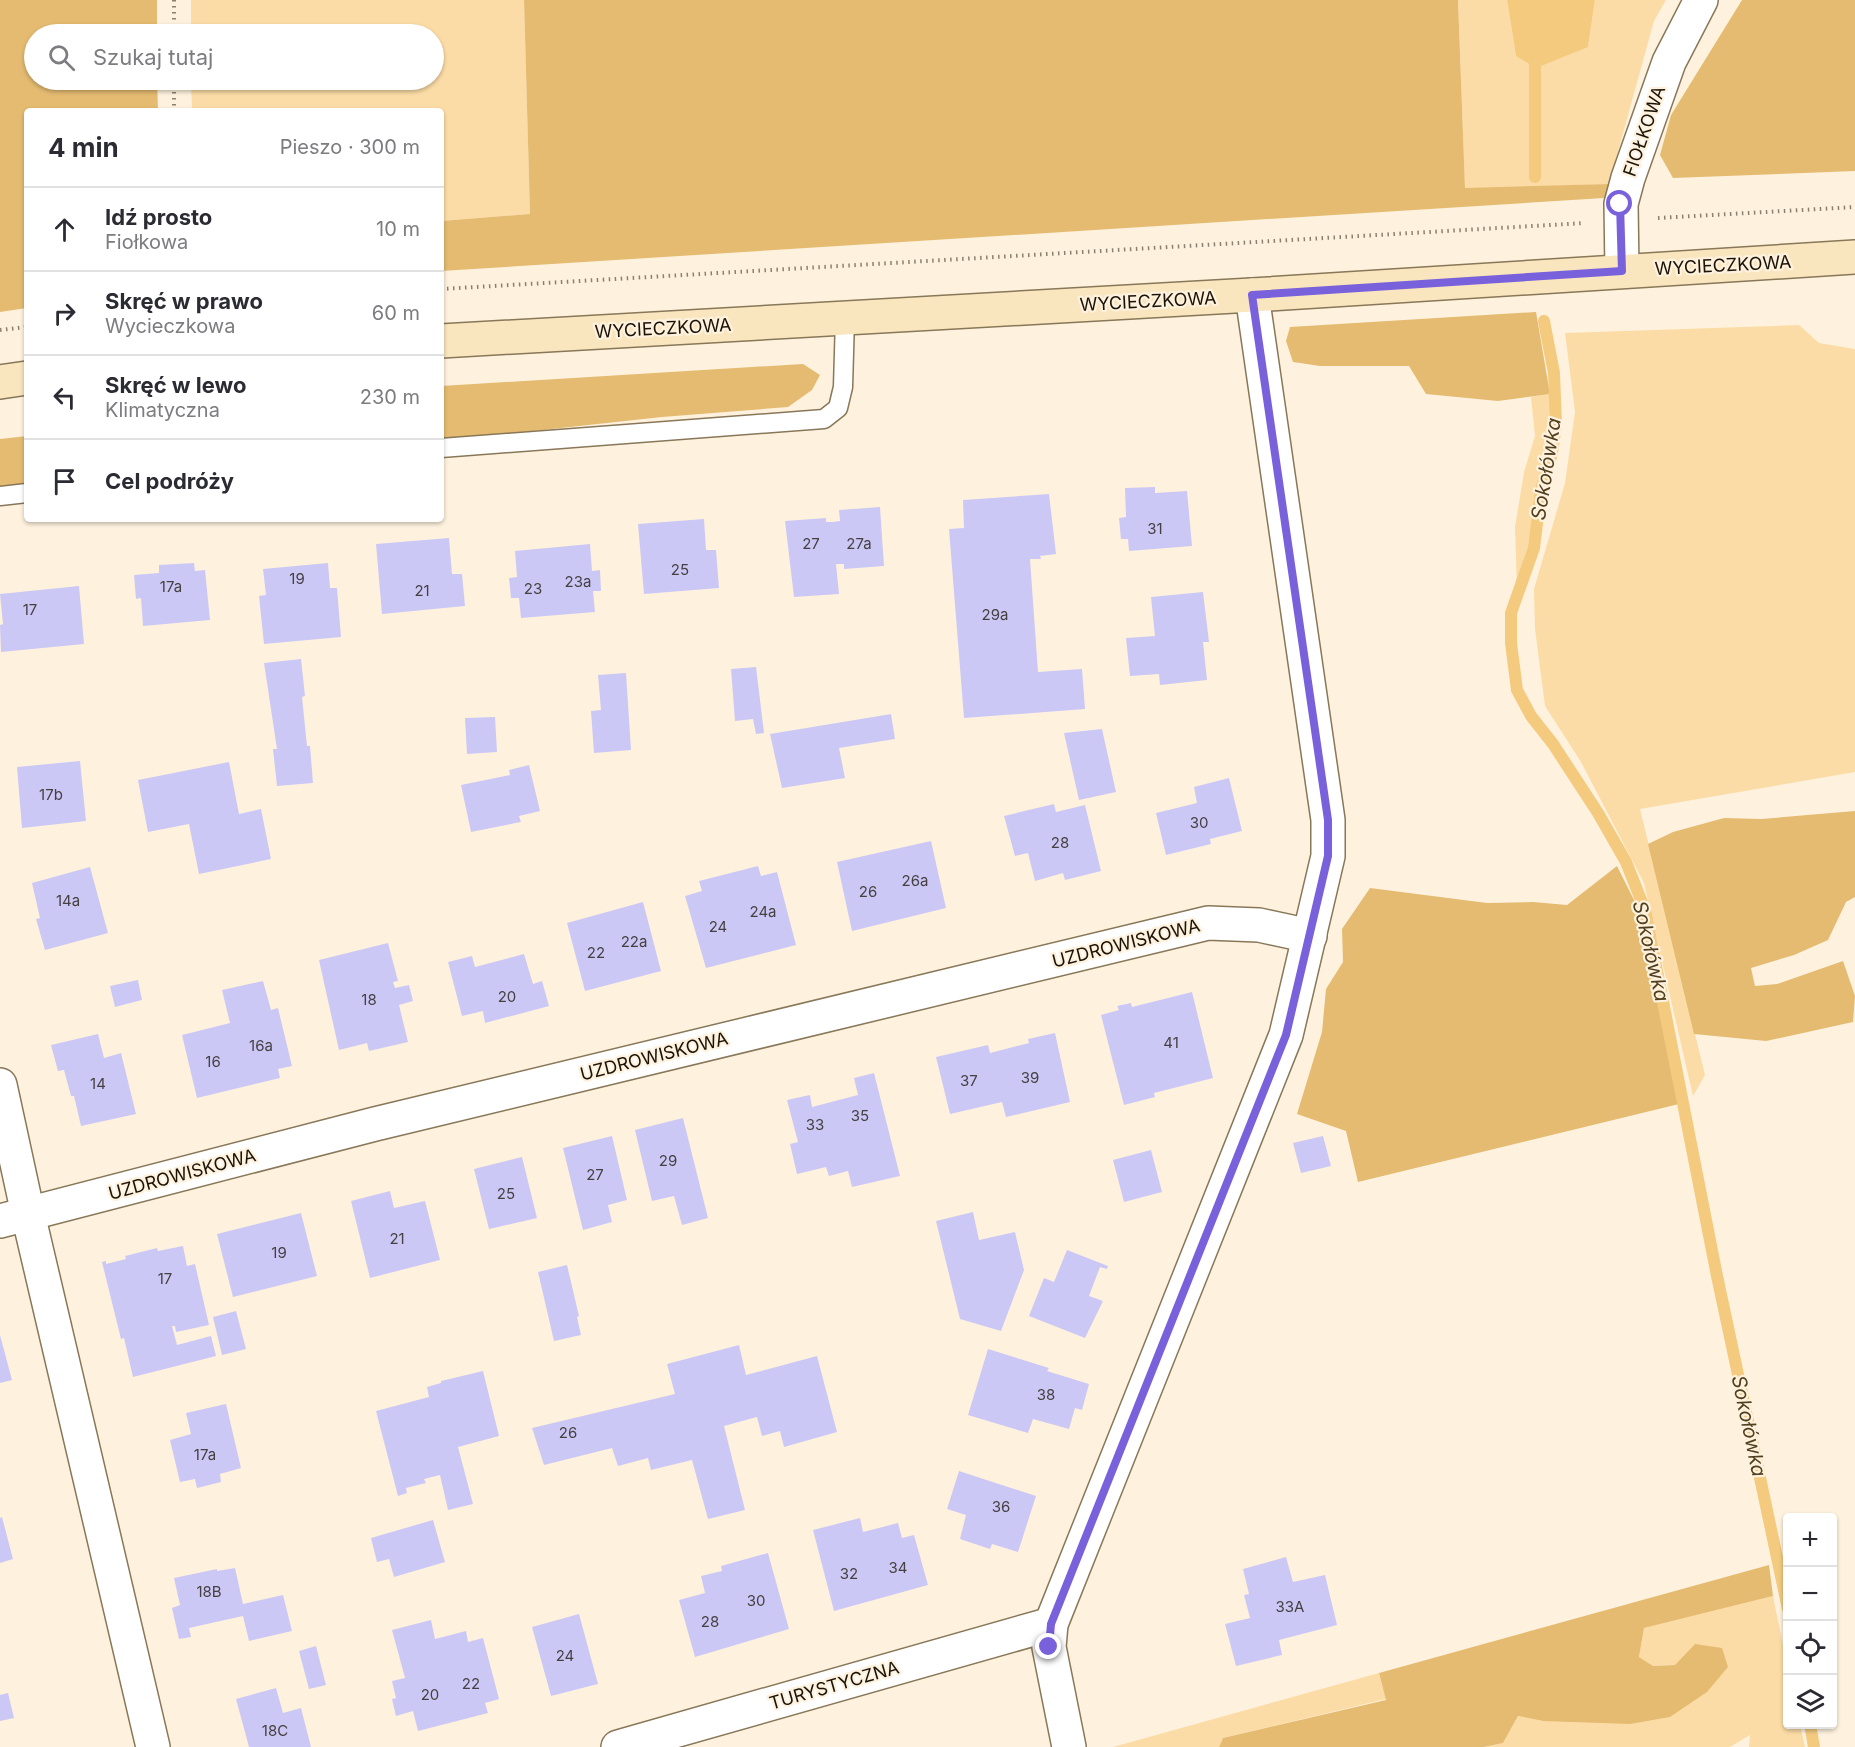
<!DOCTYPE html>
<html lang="pl">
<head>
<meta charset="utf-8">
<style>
	body { margin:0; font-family:Inter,sans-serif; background:#f2f2f3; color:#2b2b33 }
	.controls { position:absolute; right:18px; bottom:18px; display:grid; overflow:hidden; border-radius:6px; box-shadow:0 2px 4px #0004 }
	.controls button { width:54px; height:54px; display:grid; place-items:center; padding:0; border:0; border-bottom:2px solid #e1e1e2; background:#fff; color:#2b2b33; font:30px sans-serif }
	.stop { position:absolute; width:18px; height:18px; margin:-14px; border:4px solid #7a61dc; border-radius:50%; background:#fff }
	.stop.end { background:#7a61dc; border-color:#fff; box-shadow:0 2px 6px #0008 }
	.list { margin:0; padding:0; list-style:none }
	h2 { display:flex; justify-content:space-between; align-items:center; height:78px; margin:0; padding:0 24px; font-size:26px }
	h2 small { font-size:20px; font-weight:400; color:#7c7c81 }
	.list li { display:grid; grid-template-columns:39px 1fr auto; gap:18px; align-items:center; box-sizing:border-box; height:84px; padding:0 24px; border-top:2px solid #e1e1e2 }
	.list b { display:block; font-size:22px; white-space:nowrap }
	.list p { margin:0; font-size:20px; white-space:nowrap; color:#7c7c81 }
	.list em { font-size:20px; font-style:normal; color:#7c7c81 }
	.icon { flex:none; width:33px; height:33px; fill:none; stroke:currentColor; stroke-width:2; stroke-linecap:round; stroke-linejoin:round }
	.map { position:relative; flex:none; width:1855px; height:1747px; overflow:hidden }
	.search { position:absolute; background:#fff; box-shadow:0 2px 4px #0004; left:24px; top:24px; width:420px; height:66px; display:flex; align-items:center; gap:15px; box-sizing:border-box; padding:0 21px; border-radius:33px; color:#7c7c81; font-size:22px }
	.panel { position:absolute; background:#fff; box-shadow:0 2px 4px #0004; left:24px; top:108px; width:420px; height:414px; border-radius:6px }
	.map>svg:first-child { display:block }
	.green { fill:#fcdca6 }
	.forest { fill:#e5bb71 }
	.water { fill:#f4ca7f }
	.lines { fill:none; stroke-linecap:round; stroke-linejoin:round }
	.stream { stroke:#f4ca7f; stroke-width:12 }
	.building { fill:#ccc8f5 }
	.lane-casing { stroke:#887758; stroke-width:21 }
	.street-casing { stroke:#887758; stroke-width:36 }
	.secondary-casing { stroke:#887758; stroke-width:36 }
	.path { stroke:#898070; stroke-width:4; stroke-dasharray:1.5 4.5; stroke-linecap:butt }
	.lane { stroke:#fff; stroke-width:18 }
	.street { stroke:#fff; stroke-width:33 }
	.secondary { stroke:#f9e6bf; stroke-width:33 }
	.route { stroke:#7a61dc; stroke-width:8 }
	.labels { text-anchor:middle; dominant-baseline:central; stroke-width:4.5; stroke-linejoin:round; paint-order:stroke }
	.number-label { font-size:15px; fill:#464042 }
	.street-label { font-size:18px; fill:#1a1307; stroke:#fef2de }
	.water-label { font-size:20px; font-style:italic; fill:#513f1e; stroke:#fef2de }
</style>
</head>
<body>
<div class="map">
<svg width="1855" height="1747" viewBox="0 0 1855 1747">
	<rect width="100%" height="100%" fill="#fef2de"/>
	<g class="green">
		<polygon points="191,0 524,0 530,214 441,221 441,111 192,111 191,80 434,80 434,34 191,34"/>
		<polygon points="1458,0 1507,0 1516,56 1588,47 1595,0 1666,0 1654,21 1609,184 1465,189"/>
		<polygon points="1799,325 1819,343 1855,349 1855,772 1640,809 1705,1075 1693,1096 1644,883 1581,762 1545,706 1535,629 1534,589 1565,483 1575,412 1565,333"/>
		<polygon points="1550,394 1552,433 1537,492 1529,552 1517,588 1515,527 1524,472 1535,436 1531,397"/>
		<polygon points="1773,1596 1787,1665 1788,1724 1800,1725 1805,1747 1749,1747 1750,1735 1730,1747 1484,1747 1503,1743 1518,1716 1543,1721 1675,1665 1653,1666 1639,1657 1644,1628"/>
		<polygon points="1379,1673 1386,1699 1223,1738 1219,1747 1113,1747"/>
	</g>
	<g class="forest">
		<polygon points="0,0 157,0 157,34 34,34 34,80 157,80 158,111 27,111 27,308 0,312"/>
		<polygon points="524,0 1458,0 1465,188 1609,184 1604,198 441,271 441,221 530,214"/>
		<polygon points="1742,0 1855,0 1855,171 1673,178 1660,155 1671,115"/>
		<polygon points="1536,312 1550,394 1498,401 1426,394 1409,366 1320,366 1293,362 1286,341 1290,327"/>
		<polygon points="803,364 820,375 812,390 788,407 662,417 441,441 441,386"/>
		<polygon points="27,436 27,487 0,490 0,439"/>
		<polygon points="1855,811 1855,897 1846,902 1828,940 1794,955 1751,968 1755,986 1777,984 1843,961 1855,996 1853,1022 1766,1041 1694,1034 1648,844 1673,832 1724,818 1761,819"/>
		<polygon points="1617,866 1641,914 1679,1104 1358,1182 1346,1131 1297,1114 1322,1032 1326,989 1343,962 1342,929 1370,888 1487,903 1533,902 1567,905"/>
		<polygon points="1769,1565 1773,1596 1644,1628 1639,1657 1653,1666 1675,1665 1695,1644 1722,1648 1728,1667 1707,1692 1670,1717 1630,1724 1543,1721 1518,1716 1503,1743 1484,1747 1219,1747 1223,1738 1386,1700 1379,1673"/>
	</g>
	<polygon class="water" points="1507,0 1595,0 1588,47 1536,68 1516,56"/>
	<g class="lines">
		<g class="stream">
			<polyline points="1535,53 1535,177"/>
			<polyline points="1544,321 1554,373 1556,425 1552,453 1541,490 1534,548 1511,613 1511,643 1517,690 1531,716 1553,744 1598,813 1626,862 1645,910 1717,1276 1788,1609"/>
			<polyline points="1810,1724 1814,1747"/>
		</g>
	</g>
	<g class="building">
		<polygon points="1155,487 1155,493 1187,491 1192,546 1129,551 1128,539 1121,539 1119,518 1126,517 1125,488"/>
		<polygon points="1049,494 1056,554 1040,556 1041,559 1030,559 1038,672 1082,669 1085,709 964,718 949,529 964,528 963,500"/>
		<polygon points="880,507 884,566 844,569 844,564 836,564 839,594 794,597 785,521 826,518 826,522 833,522 840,521 839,510"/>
		<polygon points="704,519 706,550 716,550 719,588 644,594 638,524"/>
		<polygon points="449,538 452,574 462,574 465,606 382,614 376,544"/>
		<polygon points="590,544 592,571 600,570 601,591 593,591 595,612 521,618 519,598 511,598 509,578 517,577 515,551"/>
		<polygon points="194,563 195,571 205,570 210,620 143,626 141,598 136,599 134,575 159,573 159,565"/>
		<polygon points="328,563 330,588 337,588 341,637 264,644 259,596 266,595 263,569"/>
		<polygon points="79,586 84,644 1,652 0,625 3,624 0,594"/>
		<polygon points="1203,592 1209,642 1203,642 1207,680 1160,685 1159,674 1130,676 1126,638 1155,636 1151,597"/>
		<polygon points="301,659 305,696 302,697 307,746 310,746 313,783 277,786 273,749 277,749 264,663"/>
		<polygon points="756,667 764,733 756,734 753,719 735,721 731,669"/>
		<polygon points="626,673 631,750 594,753 591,711 601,710 598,675"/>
		<polygon points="891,714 895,739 839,748 845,778 782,788 770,734"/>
		<polygon points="495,717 497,752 467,754 465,718"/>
		<polygon points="1102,729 1116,792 1079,800 1064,733"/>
		<polygon points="80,761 86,821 22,828 17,767"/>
		<polygon points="229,762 239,814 261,809 271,859 199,874 189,824 148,832 138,780"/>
		<polygon points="529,765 540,811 519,816 521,822 471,832 461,785 510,775 509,770"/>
		<polygon points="1229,778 1242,831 1210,839 1211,844 1166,855 1156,813 1197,803 1194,787"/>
		<polygon points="1054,804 1056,812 1085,805 1101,871 1065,880 1063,873 1035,881 1028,853 1015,856 1004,816"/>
		<polygon points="931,841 946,908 852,931 837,862"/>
		<polygon points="758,866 761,876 777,872 796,945 706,968 685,896 702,891 699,881"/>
		<polygon points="90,867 108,933 45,950 36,919 40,918 32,883"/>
		<polygon points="643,902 661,971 585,991 567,923"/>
		<polygon points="388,943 398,981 393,982 395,988 409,985 413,1001 399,1005 408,1042 369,1051 367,1043 339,1050 319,960"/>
		<polygon points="524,954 533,984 542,981 549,1006 485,1023 483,1011 462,1016 448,962 472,956 475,967"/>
		<polygon points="138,980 142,1000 115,1007 110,986"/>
		<polygon points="263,981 271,1010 278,1008 292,1066 278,1069 280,1078 197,1098 182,1035 230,1023 222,990"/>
		<polygon points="1192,992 1213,1078 1154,1093 1155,1097 1124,1105 1101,1015 1119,1010 1117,1006 1131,1003 1132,1007"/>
		<polygon points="1055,1033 1070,1102 1006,1117 1002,1102 950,1114 936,1057 988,1045 990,1053 1029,1043 1028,1039"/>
		<polygon points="98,1034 104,1058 121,1053 136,1114 81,1126 74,1096 71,1096 64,1070 58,1071 51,1045"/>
		<polygon points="874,1073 900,1176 852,1187 848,1171 829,1176 826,1167 797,1174 790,1144 798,1142 787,1100 810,1095 812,1107 858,1095 854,1078"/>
		<polygon points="683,1118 708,1218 682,1225 674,1196 652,1201 635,1130"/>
		<polygon points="612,1136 627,1200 608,1205 612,1222 583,1230 563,1148"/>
		<polygon points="1323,1136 1331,1166 1301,1173 1293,1143"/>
		<polygon points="1151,1150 1162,1192 1124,1202 1113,1160"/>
		<polygon points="522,1157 537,1218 489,1229 474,1169"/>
		<polygon points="390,1191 394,1208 425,1201 440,1260 370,1278 351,1201"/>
		<polygon points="973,1212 979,1240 1015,1232 1024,1270 1001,1331 960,1319 936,1221"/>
		<polygon points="301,1213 317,1276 233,1297 217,1234"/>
		<polygon points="183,1246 187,1266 195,1264 209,1325 176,1332 175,1326 172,1326 177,1345 211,1336 216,1356 133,1377 124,1338 121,1339 102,1262 106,1261 106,1264 126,1259 125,1256 157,1248 158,1251"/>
		<polygon points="1067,1250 1108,1266 1107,1269 1100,1267 1089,1296 1103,1301 1085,1338 1029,1316 1044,1278 1054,1282"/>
		<polygon points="567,1265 579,1316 577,1317 581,1335 554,1341 538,1272"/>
		<polygon points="236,1311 246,1349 222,1355 213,1317"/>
		<polygon points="0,1335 12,1380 0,1383"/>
		<polygon points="739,1345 746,1375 817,1356 837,1432 784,1447 780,1431 762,1436 757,1417 724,1426 745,1510 708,1519 692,1460 651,1470 648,1458 618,1466 612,1448 544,1465 532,1428 675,1394 667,1364"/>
		<polygon points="988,1349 1049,1368 1047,1371 1089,1384 1082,1410 1075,1408 1069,1429 1033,1419 1028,1433 968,1415"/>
		<polygon points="483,1371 499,1436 458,1447 473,1504 448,1510 440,1475 424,1479 426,1483 406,1488 407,1493 398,1496 376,1411 429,1397 427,1387 441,1383 441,1381"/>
		<polygon points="226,1404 241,1468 220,1474 221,1482 197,1488 195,1479 180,1482 170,1440 191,1434 186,1413"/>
		<polygon points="959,1471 1036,1496 1018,1552 992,1544 990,1549 960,1539 966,1515 947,1509"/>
		<polygon points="2,1517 13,1559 0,1563 0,1518"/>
		<polygon points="860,1518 863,1532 898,1523 902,1538 914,1535 928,1585 834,1611 813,1530"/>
		<polygon points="433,1520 445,1562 394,1577 389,1559 377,1562 371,1538"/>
		<polygon points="768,1553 789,1629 695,1657 679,1600 705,1593 701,1576 722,1571 721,1566"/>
		<polygon points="1286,1557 1293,1582 1325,1575 1337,1625 1279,1640 1282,1655 1236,1666 1225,1624 1250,1618 1244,1595 1249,1594 1243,1569"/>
		<polygon points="235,1568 243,1604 283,1595 292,1631 249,1641 243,1616 189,1628 191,1637 179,1639 172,1608 180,1605 174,1578 217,1569 217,1571"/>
		<polygon points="579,1614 598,1684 551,1696 532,1627"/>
		<polygon points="431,1620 435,1639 466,1631 468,1642 483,1638 499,1699 485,1703 488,1713 418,1731 413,1711 396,1716 392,1699 396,1698 392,1681 405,1678 392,1630"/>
		<polygon points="316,1646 326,1685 309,1689 299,1651"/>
		<polygon points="276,1688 283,1713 301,1708 311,1747 249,1747 236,1699"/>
		<polygon points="8,1693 14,1718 0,1721 0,1695"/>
	</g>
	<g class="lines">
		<g class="lane-casing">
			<g id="lane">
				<polyline points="441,448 824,419 838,408 843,387 845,318"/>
				<polyline points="0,496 27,493"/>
			</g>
		</g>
		<g class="street-casing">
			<g id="street">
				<polyline points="1622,271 1621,204 1628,178 1669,62 1701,0"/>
				<polyline points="0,1085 28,1214 153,1747"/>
				<polyline points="0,1221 375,1124 1208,923 1259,925 1310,936"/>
				<polyline points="618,1747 1051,1624"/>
				<polyline points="1069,1747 1049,1647 1051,1624 1286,1035 1328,856 1328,820 1252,295"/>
			</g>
		</g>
		<g class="secondary-casing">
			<g id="secondary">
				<polyline points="441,341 1252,295 1855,257"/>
				<polyline points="0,382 27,378"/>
			</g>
		</g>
		<g class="path">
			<polyline points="174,0 174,34"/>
			<polyline points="174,80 174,111"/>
			<polyline points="1658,218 1855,207"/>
			<polyline points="441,289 1585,223"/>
			<polyline points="0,330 27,327"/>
		</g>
		<use href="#lane" class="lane"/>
		<use href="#street" class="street"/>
		<use href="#secondary" class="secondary"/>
	</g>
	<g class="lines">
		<polyline class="route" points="1049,1647 1051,1624 1286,1035 1328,856 1328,820 1252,295 1622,271 1620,204"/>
	</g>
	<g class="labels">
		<g class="number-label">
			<text x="1155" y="528">31</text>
			<text x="811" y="543">27</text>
			<text x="859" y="543">27a</text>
			<text x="680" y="569">25</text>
			<text x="297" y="578">19</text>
			<text x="578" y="581">23a</text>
			<text x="171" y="586">17a</text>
			<text x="533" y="588">23</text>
			<text x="422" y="590">21</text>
			<text x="30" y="609">17</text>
			<text x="995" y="614">29a</text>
			<text x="51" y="794">17b</text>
			<text x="1199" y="822">30</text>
			<text x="1060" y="842">28</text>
			<text x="915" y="880">26a</text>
			<text x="868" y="891">26</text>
			<text x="68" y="900">14a</text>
			<text x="763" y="911">24a</text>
			<text x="718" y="926">24</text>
			<text x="634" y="941">22a</text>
			<text x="596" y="952">22</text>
			<text x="507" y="996">20</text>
			<text x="369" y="999">18</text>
			<text x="1171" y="1042">41</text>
			<text x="261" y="1045">16a</text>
			<text x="213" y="1061">16</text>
			<text x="1030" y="1077">39</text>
			<text x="969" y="1080">37</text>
			<text x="98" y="1083">14</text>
			<text x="860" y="1115">35</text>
			<text x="815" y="1124">33</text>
			<text x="668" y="1160">29</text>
			<text x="595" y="1174">27</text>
			<text x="506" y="1193">25</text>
			<text x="397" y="1238">21</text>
			<text x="279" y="1252">19</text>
			<text x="165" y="1278">17</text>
			<text x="1046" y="1394">38</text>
			<text x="568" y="1432">26</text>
			<text x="205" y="1454">17a</text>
			<text x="1001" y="1506">36</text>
			<text x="898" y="1567">34</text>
			<text x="849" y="1573">32</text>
			<text x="209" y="1591">18B</text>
			<text x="756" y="1600">30</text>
			<text x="1290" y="1606">33A</text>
			<text x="710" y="1621">28</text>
			<text x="565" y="1655">24</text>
			<text x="471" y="1683">22</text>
			<text x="430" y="1694">20</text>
			<text x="275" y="1730">18C</text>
		</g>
		<g class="street-label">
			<text transform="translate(1644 131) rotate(-71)">FIOŁKOWA</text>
			<text transform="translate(1723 265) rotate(-3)">WYCIECZKOWA</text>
			<text transform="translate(1148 301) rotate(-3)">WYCIECZKOWA</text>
			<text transform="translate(663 328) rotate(-3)">WYCIECZKOWA</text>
			<text transform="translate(1126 943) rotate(-14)">UZDROWISKOWA</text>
			<text transform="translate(654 1056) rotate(-14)">UZDROWISKOWA</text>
			<text transform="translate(182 1174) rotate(-15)">UZDROWISKOWA</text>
			<text transform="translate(834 1685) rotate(-16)">TURYSTYCZNA</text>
		</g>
		<g class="water-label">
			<text transform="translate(1546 469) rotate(-81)">Sokołówka</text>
			<text transform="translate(1651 951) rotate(77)">Sokołówka</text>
			<text transform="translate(1749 1426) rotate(78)">Sokołówka</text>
		</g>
	</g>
</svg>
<div class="controls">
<button>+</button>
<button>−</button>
<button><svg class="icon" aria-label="locate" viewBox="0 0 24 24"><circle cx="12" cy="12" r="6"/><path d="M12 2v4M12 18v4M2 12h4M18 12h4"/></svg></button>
<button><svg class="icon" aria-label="layers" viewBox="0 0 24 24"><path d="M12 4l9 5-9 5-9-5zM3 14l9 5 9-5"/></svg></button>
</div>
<div class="stop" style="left:1620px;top:204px"></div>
<div class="stop end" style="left:1049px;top:1647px"></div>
<div class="search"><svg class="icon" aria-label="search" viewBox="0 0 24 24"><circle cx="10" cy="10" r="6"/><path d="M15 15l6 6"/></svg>Szukaj tutaj</div>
<section class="panel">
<h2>4 min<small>Pieszo · 300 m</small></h2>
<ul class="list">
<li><svg class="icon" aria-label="ahead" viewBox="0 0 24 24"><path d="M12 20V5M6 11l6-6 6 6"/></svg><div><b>Idź prosto</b><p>Fiołkowa</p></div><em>10 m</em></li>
<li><svg class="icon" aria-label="right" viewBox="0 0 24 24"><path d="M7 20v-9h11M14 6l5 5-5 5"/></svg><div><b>Skręć w prawo</b><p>Wycieczkowa</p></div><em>60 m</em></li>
<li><svg class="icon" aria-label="left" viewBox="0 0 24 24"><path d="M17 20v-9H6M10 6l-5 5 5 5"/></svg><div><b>Skręć w lewo</b><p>Klimatyczna</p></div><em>230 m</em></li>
<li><svg class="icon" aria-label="arrive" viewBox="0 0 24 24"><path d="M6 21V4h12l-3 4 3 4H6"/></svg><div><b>Cel podróży</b></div></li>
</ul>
</section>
</div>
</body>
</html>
